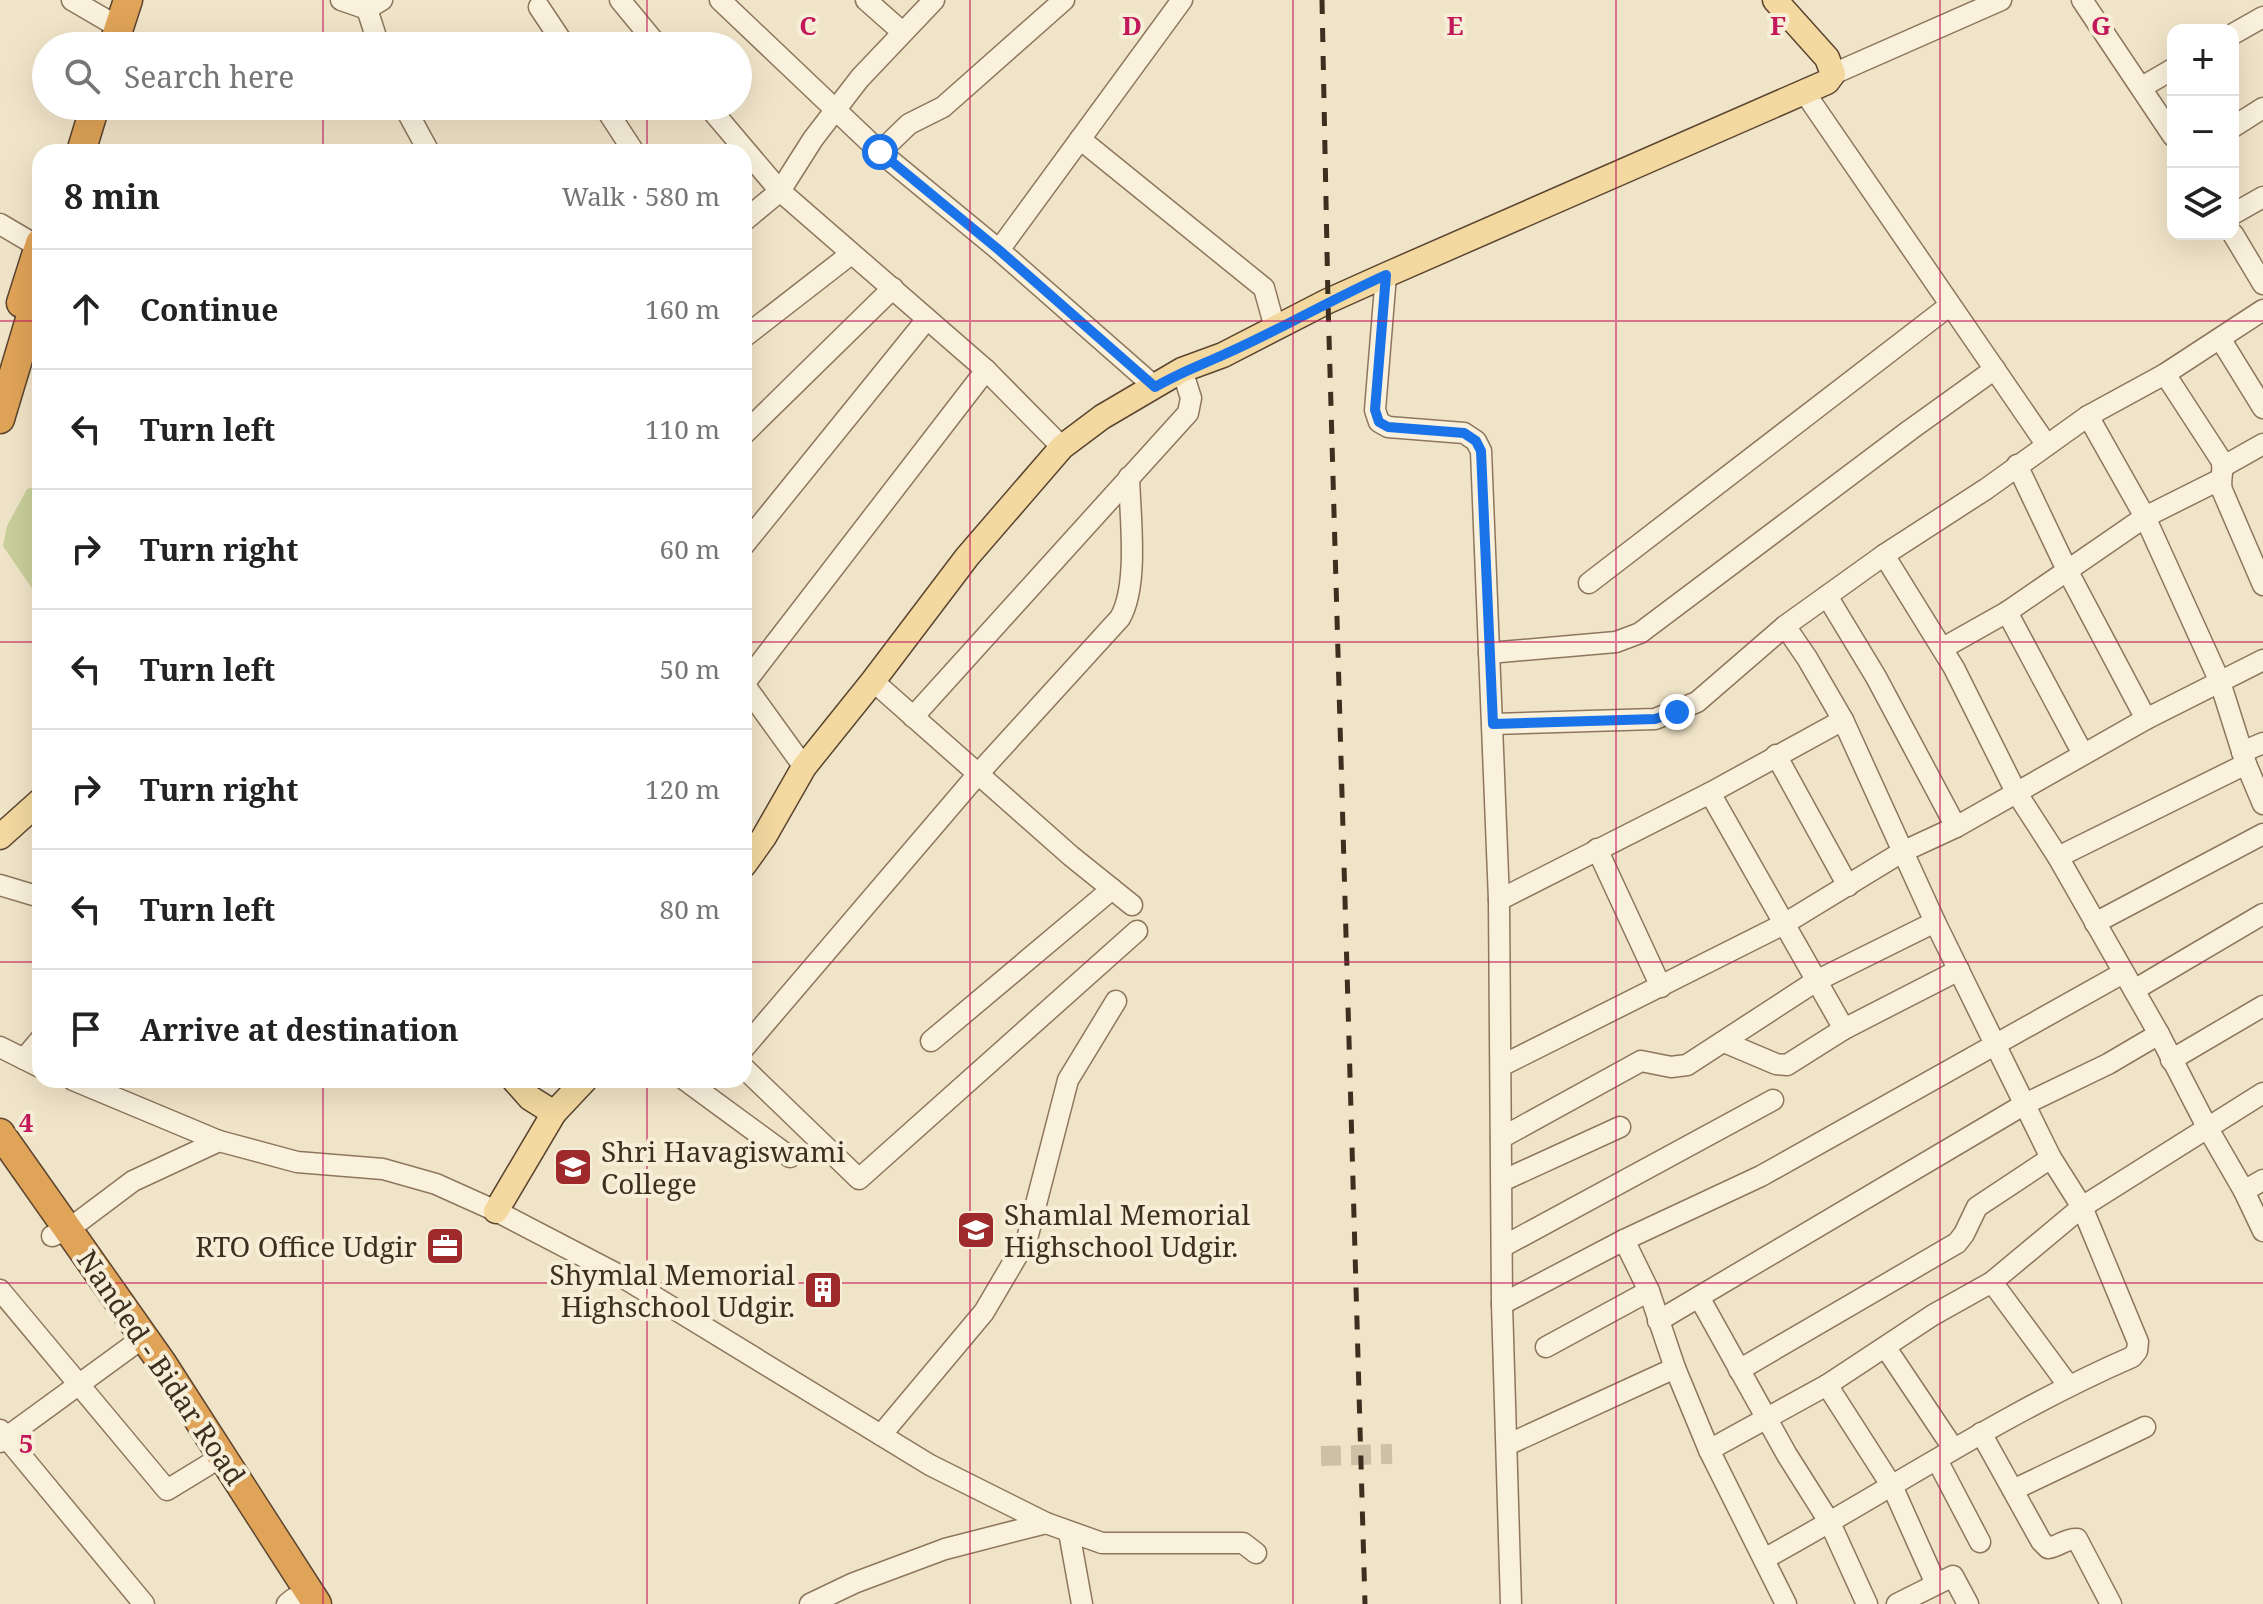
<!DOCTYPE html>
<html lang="en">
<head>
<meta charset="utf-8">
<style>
	body { margin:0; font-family:"Noto Serif",serif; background:#f6f6f6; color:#222 }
	.controls { position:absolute; right:24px; top:24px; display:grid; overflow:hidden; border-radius:16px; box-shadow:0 8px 32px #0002 }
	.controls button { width:72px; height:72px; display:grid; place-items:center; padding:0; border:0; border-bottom:2px solid #e0e0e0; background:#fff; color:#222; font:40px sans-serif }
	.stop { position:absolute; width:24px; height:24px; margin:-18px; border:6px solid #1a73e8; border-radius:50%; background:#fff }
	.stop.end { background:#1a73e8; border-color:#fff; box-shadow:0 2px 8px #0008 }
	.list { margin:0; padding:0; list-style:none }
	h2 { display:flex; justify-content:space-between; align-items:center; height:104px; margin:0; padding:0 32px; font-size:34px }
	h2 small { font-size:26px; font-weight:400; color:#767676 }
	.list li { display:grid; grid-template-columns:52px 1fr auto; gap:24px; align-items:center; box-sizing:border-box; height:120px; padding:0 32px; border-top:2px solid #e0e0e0 }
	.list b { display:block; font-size:30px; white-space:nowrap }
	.list em { font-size:26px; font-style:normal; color:#767676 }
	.icon { flex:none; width:44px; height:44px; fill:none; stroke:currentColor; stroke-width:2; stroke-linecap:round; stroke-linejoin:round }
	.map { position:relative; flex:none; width:2263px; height:1604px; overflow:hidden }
	.search { position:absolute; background:#fff; box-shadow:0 8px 32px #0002; left:32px; top:32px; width:720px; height:88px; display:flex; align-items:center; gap:20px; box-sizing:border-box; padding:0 28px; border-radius:44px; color:#767676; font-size:30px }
	.panel { position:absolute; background:#fff; box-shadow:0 8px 32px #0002; left:32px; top:144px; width:720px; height:944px; border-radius:24px }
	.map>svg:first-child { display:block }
	.green { fill:#c9cf9b }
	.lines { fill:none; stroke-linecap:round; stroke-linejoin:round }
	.minor-tunnel { stroke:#ccc0a6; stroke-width:20; stroke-dasharray:20 10; stroke-linecap:butt }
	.minor-casing { stroke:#8d765c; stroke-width:23 }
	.major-casing { stroke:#5b4430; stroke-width:27 }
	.highway-casing { stroke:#5b4430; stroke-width:31 }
	.minor { stroke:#faf1dc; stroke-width:20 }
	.major { stroke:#f3d9a0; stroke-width:24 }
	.highway { stroke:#e0a458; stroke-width:28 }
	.rail { stroke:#3d2e20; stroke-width:5; stroke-dasharray:14 14; stroke-linecap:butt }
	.route { stroke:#1a73e8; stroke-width:10 }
	.grid { fill:none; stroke:#c2185b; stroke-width:2; stroke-opacity:0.55 }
	.labels { text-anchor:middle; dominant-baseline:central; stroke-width:8; stroke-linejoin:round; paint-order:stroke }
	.poi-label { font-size:28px; fill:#3d2e20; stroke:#f7eed8; text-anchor:start }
	.street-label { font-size:28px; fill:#3d2e20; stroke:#f7eed8 }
	.grid-label { font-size:26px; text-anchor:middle; font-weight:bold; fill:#c2185b; stroke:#f7eed8; stroke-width:8; stroke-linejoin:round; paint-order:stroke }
</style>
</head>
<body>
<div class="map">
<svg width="2263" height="1604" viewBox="0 0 2263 1604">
	<rect width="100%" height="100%" fill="#f0e4c8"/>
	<polygon class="green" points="40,485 40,600 3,546 7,526 27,489"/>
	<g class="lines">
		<polyline class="minor-tunnel" points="1321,1456 1392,1454"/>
		<g class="minor-casing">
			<g id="minor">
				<polyline points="72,0 108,21"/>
				<polyline points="341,0 367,9 382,0"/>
				<polyline points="620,0 658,46"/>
				<polyline points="720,0 880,152 999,250 1155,387"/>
				<polyline points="866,0 901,31"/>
				<polyline points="2082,0 2173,136"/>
				<polyline points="539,7 565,46"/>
				<polyline points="367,9 379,46"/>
				<polyline points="2233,34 2263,17"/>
				<polyline points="1833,74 2001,0"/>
				<polyline points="2142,87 2173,69"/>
				<polyline points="1805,93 2046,444"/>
				<polyline points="404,106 429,152"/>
				<polyline points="604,106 634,152"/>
				<polyline points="708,106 780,191 986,370 1062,447"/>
				<polyline points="2233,127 2263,108"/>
				<polyline points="1080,139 1264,288 1275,328"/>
				<polyline points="880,152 909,124 943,107 1064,0"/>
				<polyline points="2233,214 2263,197"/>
				<polyline points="744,221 780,191 813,139 860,78 934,0"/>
				<polyline points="0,224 39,247"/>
				<polyline points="2233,234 2263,284"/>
				<polyline points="999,250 1182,0"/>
				<polyline points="1386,275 1375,410 1379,422 1388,427 1464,433 1476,441 1481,451 1499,900 1502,1304 1511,1604"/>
				<polyline points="744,337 851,254"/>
				<polyline points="2221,340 2263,408"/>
				<path d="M2165 374 2221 460C2225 470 2219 479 2222 490L2263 585"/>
				<polyline points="2088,416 2145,517 2220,682 2246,764 2263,804"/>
				<polyline points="744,434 893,288"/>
				<polyline points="2017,465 2067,570 2146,719"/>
				<polyline points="2224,466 2263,444"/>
				<polyline points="744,545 927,319"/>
				<polyline points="1884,555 1954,668 2016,792 2058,857 2159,1034 2207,1127 2244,1191 2263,1180"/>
				<polyline points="1589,583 1949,306"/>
				<polyline points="1827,596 1876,677 1956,827"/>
				<polyline points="2007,612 2083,754"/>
				<polyline points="1943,648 2007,612 2145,517 2219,480"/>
				<polyline points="1489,653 1616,642 1640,633 1910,430 1995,369"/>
				<polyline points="873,681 1071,856 1132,905"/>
				<polyline points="744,684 986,370"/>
				<polyline points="744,684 804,767"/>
				<polyline points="913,717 1188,413 1191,398 1182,370"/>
				<polyline points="1493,724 1655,719 1697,702 1785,626 1884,555 1986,489 2088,416 2165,374 2263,310"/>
				<polyline points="2242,752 2263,743"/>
				<polyline points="1776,755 1848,886"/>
				<polyline points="1710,793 1844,1029"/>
				<polyline points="1597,849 1661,987"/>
				<polyline points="2058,857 2246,764"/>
				<polyline points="0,885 40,897"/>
				<polyline points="1499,900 1710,793 1843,720"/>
				<polyline points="2095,923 2263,834"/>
				<polyline points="2134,990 2263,914"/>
				<polyline points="931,1041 1112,889"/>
				<polyline points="1724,1042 1776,1064 1787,1065 1844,1029 1959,970"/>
				<polyline points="0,1047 40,1067"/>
				<path d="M744 1048 978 774 1120 618C1139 585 1130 516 1129 477"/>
				<polyline points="24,1059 40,1040"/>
				<polyline points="2171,1060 2263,1006"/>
				<polyline points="1501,1066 1784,924 1902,852 1956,827 2146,719 2263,660"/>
				<polyline points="744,1068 859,1179 1137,931"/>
				<polyline points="73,1080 219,1141 297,1162 383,1169 436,1184 496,1211 619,1275 930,1465 1046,1523 1102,1543 1243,1543 1256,1553"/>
				<polyline points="685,1080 790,1157"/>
				<polyline points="1501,1138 1641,1061 1671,1067 1687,1065 1816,981 1935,922"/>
				<polyline points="1502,1181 1620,1127"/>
				<polyline points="2244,1191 2263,1231"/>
				<polyline points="52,1236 69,1229 133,1181 219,1141"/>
				<polyline points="1502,1247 1773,1100"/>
				<polyline points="1992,1282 2068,1385"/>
				<polyline points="0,1290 167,1490 208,1465"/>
				<polyline points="1649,1291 1675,1368 1709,1450 1786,1604"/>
				<polyline points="1699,1297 1787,1455 1830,1523 1867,1604"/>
				<polyline points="1502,1304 1624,1240 1761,1176 2123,973"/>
				<polyline points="1658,1321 2025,1104 2108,1064 2159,1034"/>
				<polyline points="1546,1347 1649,1291 1624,1240"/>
				<polyline points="1886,1348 1953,1448"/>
				<polyline points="1739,1370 1957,1243 1964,1234 1977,1207 2051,1158"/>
				<polyline points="1827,1385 1893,1488 1936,1584"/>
				<polyline points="0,1430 144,1604"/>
				<path d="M1981 1433 2041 1541 2048 1548C2058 1547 2066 1538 2077 1539L2111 1604"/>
				<polyline points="881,1435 984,1312 1027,1239 1068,1080 1116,1001"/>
				<polyline points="0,1442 144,1337"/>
				<polyline points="1507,1445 1675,1368"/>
				<polyline points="1709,1450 1827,1385 1933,1315 1992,1282 2082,1207 2263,1093"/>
				<polyline points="1937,1460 1980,1542"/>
				<polyline points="2013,1490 2145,1427"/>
				<polyline points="1069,1532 1082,1604"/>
				<path d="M1764 1559C1887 1492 2003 1413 2132 1357L2137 1351 2138 1342 2082 1207 2051 1158 1935 922 1843 720 1807 658 1785 626"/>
				<polyline points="287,1604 293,1599"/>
				<polyline points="810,1604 854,1583 945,1549 1046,1523"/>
				<polyline points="1897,1604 1953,1576 1968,1604"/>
			</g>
		</g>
		<g class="major-casing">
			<g id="major">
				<polyline points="0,837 40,801"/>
				<polyline points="744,865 764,837 804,767 873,681 967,557 1062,447 1102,417 1182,370 1223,355 1328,301 1386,275 1827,82 1833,74 1827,58 1775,0"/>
				<polyline points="514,1080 530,1098 554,1113 585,1080"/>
				<polyline points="496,1211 554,1113"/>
			</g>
		</g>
		<g class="highway-casing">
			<g id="highway">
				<polyline points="113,46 128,0"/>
				<polyline points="81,152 95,106"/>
				<polyline points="21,303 40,243"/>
				<polyline points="0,419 40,286"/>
				<polyline points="0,1133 162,1363 317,1604"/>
			</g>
		</g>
		<use href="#minor" class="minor"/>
		<use href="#major" class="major"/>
		<use href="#highway" class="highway"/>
		<polyline class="rail" points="1322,0 1328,301 1365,1604"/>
	</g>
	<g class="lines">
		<path class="route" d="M880 152 999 250 1155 387C1179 373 1198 366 1223 355 1278 331 1330 300 1386 275L1375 410 1379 422 1388 427 1464 433 1476 441 1481 451 1493 724 1655 719 1677 712"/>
	</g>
	<path class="grid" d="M323 0V46M647 0V46M970 0V1604M1293 0V1604M1616 0V1604M1940 0V1604M323 106V152M647 106V152M0 321H40M744 321H2263M0 642H40M744 642H2263M0 962H40M744 962H2263M323 1080V1604M647 1080V1604M0 1283H2263"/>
	<defs>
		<g id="university-square" transform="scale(2)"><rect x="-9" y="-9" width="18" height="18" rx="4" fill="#9e2a2b" stroke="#f7eed8"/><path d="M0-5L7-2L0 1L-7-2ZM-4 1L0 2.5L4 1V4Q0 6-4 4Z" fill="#fff"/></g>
		<g id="school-square" transform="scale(2)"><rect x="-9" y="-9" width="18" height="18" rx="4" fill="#9e2a2b" stroke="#f7eed8"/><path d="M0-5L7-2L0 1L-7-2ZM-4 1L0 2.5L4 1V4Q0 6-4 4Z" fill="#fff"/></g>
		<g id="office-square" transform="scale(2)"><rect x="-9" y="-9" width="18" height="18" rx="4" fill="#9e2a2b" stroke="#f7eed8"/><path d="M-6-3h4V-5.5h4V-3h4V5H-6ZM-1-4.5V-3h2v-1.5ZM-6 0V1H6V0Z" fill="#fff"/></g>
		<g id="building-square" transform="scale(2)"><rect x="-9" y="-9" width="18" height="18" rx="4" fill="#9e2a2b" stroke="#f7eed8"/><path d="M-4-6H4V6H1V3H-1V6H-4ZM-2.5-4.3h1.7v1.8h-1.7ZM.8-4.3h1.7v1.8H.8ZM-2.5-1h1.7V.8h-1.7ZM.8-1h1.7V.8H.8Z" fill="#fff"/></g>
	</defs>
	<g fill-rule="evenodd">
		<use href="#university-square" x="573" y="1167"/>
		<use href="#school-square" x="976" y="1230"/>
		<use href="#office-square" x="445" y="1246"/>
		<use href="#building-square" x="823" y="1290"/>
	</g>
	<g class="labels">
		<g class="poi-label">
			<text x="601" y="1151">Shri Havagiswami<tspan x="601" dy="32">College</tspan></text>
			<text x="1004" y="1214">Shamlal Memorial<tspan x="1004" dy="32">Highschool Udgir.</tspan></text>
			<text x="417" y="1246" text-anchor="end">RTO Office Udgir</text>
			<text x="795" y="1274" text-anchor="end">Shymlal Memorial<tspan x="795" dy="32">Highschool Udgir.</tspan></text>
		</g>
		<g class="street-label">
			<text transform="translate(162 1367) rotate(56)">Nanded - Bidar Road</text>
		</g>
	</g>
	<g class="grid-label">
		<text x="808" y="35">C</text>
		<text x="1132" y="35">D</text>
		<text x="1455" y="35">E</text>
		<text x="1778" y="35">F</text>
		<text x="2101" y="35">G</text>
		<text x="26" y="1132">4</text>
		<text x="26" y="1453">5</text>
	</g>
</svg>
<div class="controls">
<button>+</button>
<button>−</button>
<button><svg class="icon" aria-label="layers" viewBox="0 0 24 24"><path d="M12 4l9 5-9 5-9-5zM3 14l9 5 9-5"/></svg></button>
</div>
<div class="stop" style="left:880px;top:152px"></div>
<div class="stop end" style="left:1677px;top:712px"></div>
<div class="search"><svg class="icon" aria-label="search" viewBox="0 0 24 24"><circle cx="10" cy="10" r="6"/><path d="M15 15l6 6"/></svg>Search here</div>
<section class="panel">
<h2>8 min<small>Walk · 580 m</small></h2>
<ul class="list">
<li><svg class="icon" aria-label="ahead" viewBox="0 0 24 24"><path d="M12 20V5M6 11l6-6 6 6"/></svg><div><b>Continue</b></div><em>160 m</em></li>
<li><svg class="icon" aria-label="left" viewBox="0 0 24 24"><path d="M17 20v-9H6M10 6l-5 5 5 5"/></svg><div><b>Turn left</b></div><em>110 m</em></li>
<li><svg class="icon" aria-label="right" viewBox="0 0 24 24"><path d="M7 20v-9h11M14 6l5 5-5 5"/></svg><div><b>Turn right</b></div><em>60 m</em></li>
<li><svg class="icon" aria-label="left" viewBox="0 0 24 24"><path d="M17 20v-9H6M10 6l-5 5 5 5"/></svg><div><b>Turn left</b></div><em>50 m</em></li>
<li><svg class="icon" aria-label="right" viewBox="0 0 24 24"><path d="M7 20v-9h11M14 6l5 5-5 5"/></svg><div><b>Turn right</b></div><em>120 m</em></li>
<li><svg class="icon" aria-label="left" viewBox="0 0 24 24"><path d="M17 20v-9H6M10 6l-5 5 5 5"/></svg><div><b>Turn left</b></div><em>80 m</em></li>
<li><svg class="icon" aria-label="arrive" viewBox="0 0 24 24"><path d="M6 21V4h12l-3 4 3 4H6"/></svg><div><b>Arrive at destination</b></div></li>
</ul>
</section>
</div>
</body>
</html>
